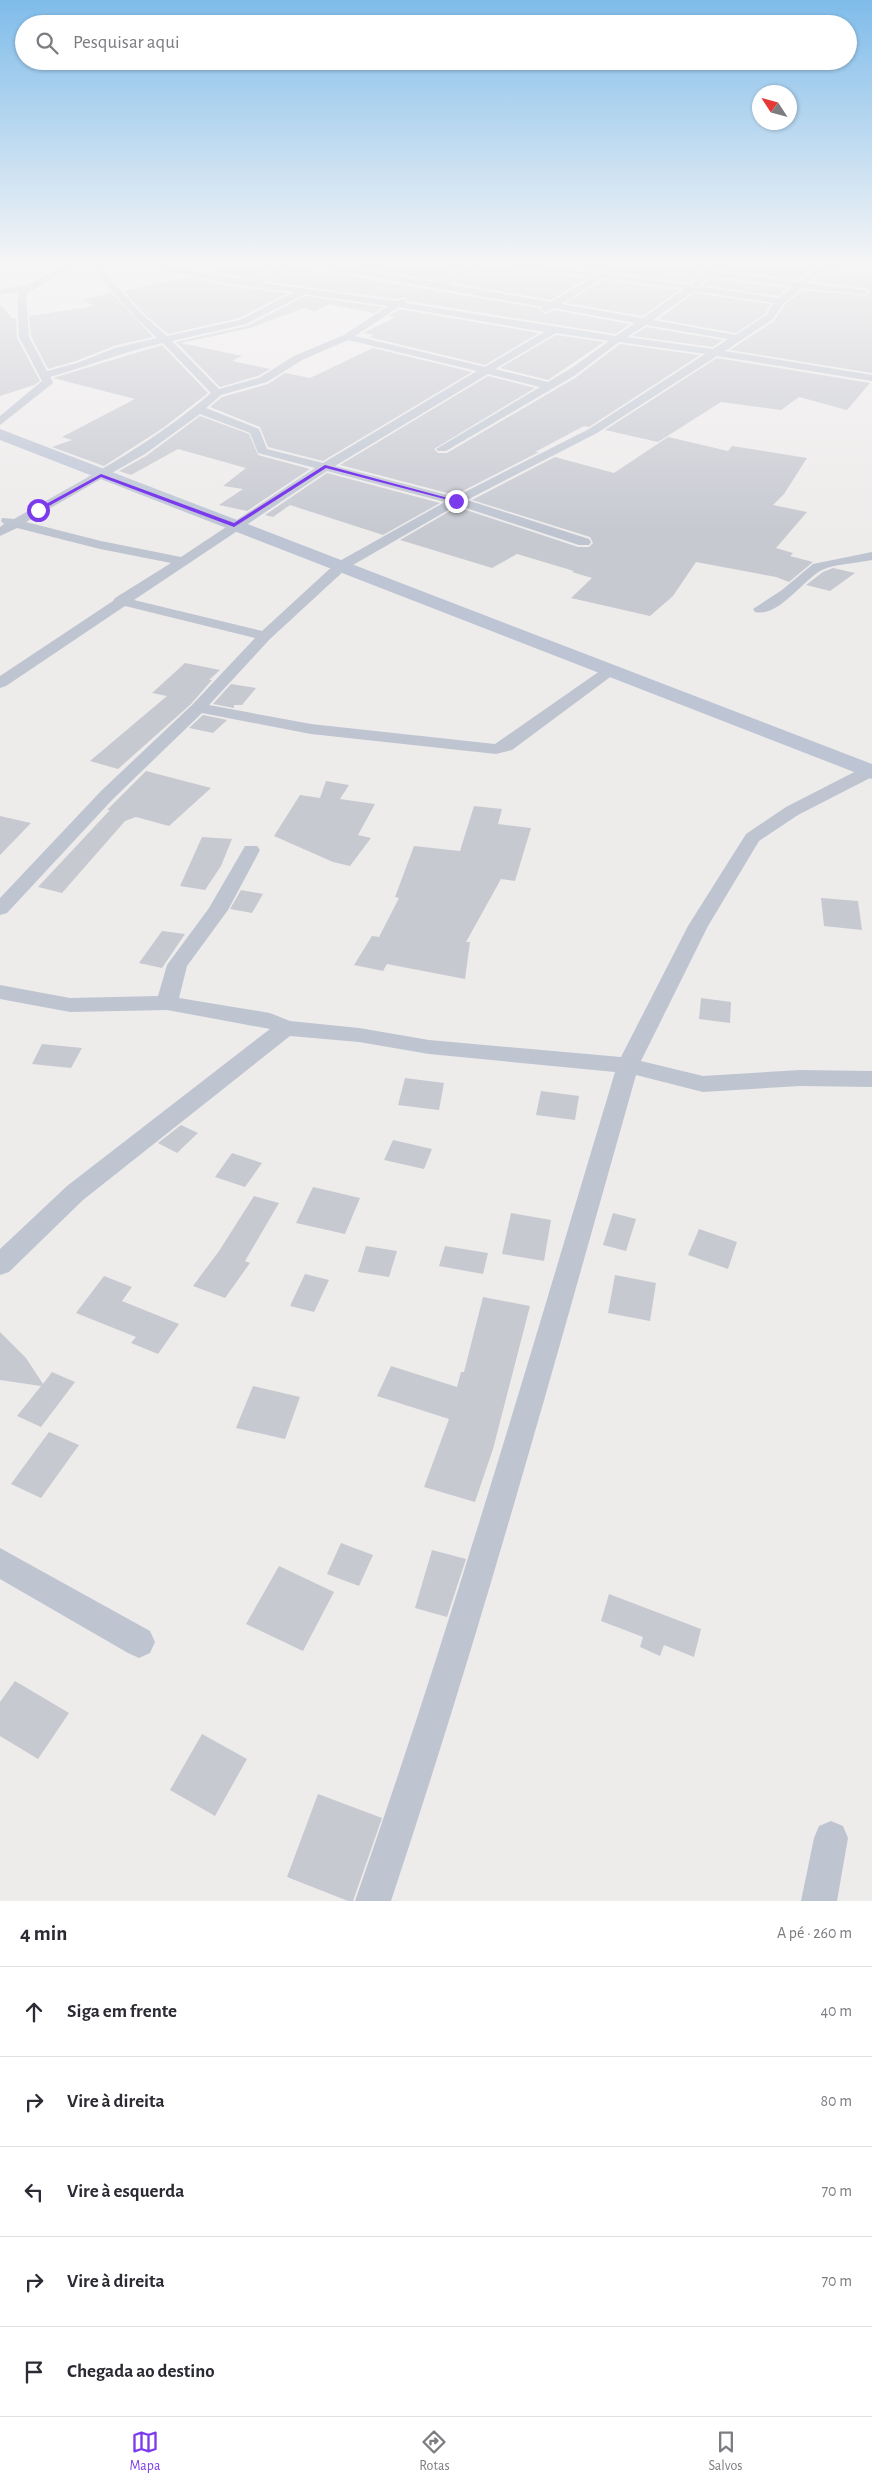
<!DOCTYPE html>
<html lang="pt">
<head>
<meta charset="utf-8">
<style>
	body { margin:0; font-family:"Alegreya Sans",sans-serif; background:#f2f2f3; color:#2b2b33 }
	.compass { position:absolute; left:752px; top:85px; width:45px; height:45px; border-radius:50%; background:#fff; box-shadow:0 1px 4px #0004; rotate:306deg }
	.stop { position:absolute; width:15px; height:15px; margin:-11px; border:4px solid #7c3aed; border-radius:50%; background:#fff }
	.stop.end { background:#7c3aed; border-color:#fff; box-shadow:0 1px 5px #0008 }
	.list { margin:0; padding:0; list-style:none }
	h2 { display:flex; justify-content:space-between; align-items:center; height:65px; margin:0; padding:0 20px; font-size:21px }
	h2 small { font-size:16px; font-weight:400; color:#7c7c81 }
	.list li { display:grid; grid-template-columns:32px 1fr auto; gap:15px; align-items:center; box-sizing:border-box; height:90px; padding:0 20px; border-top:1px solid #e1e1e2 }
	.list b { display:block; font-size:19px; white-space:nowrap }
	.list em { font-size:16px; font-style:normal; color:#7c7c81 }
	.icon { flex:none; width:28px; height:28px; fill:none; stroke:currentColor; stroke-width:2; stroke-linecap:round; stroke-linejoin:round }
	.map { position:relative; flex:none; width:872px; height:1901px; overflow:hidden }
	.search { position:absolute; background:#fff; box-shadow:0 1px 4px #0004; left:15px; right:15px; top:15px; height:55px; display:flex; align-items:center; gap:12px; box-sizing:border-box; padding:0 18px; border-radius:28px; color:#7c7c81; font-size:19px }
	.sheet { height:515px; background:#fff }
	nav { display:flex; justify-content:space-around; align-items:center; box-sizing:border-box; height:70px; border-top:1px solid #e1e1e2; background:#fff; font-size:14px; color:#7c7c81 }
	nav a { display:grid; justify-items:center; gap:2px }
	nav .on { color:#7c3aed }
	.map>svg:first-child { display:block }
	.building { fill:#c7c9d1 }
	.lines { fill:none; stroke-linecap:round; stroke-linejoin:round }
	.street { fill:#bec5d1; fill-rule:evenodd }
	.secondary { fill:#bdc5d5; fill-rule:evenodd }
	.route { fill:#7c3aed }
</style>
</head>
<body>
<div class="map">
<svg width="872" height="1901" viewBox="0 0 872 1901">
	<rect width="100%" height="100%" fill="#eeebeb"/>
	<g class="building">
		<polygon points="240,264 275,264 279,265 253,279 208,271"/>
		<polygon points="334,264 470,264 436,280"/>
		<polygon points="489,264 503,264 509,269 587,278 551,300 453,283"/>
		<polygon points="584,264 707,264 689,283 583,269"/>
		<polygon points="721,264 818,264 798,280 717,270"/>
		<polygon points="833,264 847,266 837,272 872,277 872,373 730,350 774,321 785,304 803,290 868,296 869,290 865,288 813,282"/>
		<polygon points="294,267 539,308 545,314 554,310 630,324 616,334 407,301 405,297 395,299 269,282"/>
		<polygon points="186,277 230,286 288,293 239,318 168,334 144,314 124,291"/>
		<polygon points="710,278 788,288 778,296 703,285"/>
		<polygon points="603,280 679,290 643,316 566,303"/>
		<polygon points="112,293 153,337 114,346 76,361 48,369 31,336 29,316 95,306 82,300"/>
		<polygon points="694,293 771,304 765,314 736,333 658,319"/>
		<polygon points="305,296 383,307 374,313 329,304 315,311 304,308 250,328 181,343 242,356 232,361 270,369 258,376 220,387 176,342 247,326"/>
		<polygon points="0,304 13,319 16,318 17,338 40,381 34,385 0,396"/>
		<polygon points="399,309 539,333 485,365 369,337 374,335 363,333 396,317 389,316"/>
		<polygon points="646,327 723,340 713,347 632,336"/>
		<polygon points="556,335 604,342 548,380 500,368"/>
		<polygon points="620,344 700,355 589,427 584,426 535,452 539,452 455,495 340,465 488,376 535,388 434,449 438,453 447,453 575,378"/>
		<polygon points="162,345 208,393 163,428 104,466 52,447 72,440 62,437 135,399 53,378"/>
		<polygon points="373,348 472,372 323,461 268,447 260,427 210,407 222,397 268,384 285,373 310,378"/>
		<polygon points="717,358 870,383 847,410 799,397 781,410 721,402 658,442 605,430"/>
		<polygon points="200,416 249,434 258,455 310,469 247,511 219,505 243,489 223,486 246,468 178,449 131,475 119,471 146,456"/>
		<polygon points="668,437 728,451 732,446 807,458 784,494 773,505 807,512 776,548 793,553 790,556 813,562 789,582 776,577 696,562 673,596 650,616 571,598 592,578 572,572 574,571 517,554 492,568 400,540 457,507 578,547 589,547 593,543 590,537 472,500 555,457 614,473"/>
		<polygon points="327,473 440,503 383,535 290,505 273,517 265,515"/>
		<polygon points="833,568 855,573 830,591 806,585 823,572"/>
		<polygon points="185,663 220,670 209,680 212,680 191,704 118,769 90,761 167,696 152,693"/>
		<polygon points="231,684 256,688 242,705 234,705 234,708 213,704"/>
		<polygon points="203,715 227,720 213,733 189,728"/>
		<polygon points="146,771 211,788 169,826 136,817 125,821 62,893 38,887 110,810 107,810"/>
		<polygon points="326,781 349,785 340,799 375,804 358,835 371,838 350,866 333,862 274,836 300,795 320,798"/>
		<polygon points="474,806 502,809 498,824 531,828 515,881 501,879 466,942 470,942 465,979 387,964 383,971 354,965 372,936 379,937 399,898 395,897 414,846 460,851"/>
		<polygon points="0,816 31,823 0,855"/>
		<polygon points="202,837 232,839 221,866 205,890 180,886"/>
		<polygon points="241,890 263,894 252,913 230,909"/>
		<polygon points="821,898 858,901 862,930 824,926"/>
		<polygon points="162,931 185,934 162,968 139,963"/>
		<polygon points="701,998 731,1002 730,1023 699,1019"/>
		<polygon points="42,1044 82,1048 71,1068 32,1064"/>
		<polygon points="405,1078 444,1083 439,1110 398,1105"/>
		<polygon points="541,1091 579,1096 575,1120 536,1115"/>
		<polygon points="181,1125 198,1133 177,1153 158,1143"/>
		<polygon points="393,1140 432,1149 424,1169 384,1160"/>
		<polygon points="232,1153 262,1163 245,1187 215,1177"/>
		<polygon points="313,1187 360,1198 345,1234 296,1223"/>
		<polygon points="254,1196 279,1203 245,1261 250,1263 225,1298 193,1286 219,1251"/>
		<polygon points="511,1213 551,1220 544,1261 502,1254"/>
		<polygon points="613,1213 636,1219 626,1251 603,1245"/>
		<polygon points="699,1229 737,1242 728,1269 688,1255"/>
		<polygon points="366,1246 397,1251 389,1277 358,1272"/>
		<polygon points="445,1246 488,1253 483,1274 439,1266"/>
		<polygon points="305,1274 329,1280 314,1312 290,1306"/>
		<polygon points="615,1275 656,1283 650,1321 608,1313"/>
		<polygon points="104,1276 132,1287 122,1301 179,1324 158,1354 131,1343 136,1337 76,1313"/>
		<polygon points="483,1297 530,1306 493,1449 475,1502 424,1487 449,1419 377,1396 391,1366 457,1387 461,1372 464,1372"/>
		<polygon points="0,1332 26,1358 43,1384 52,1372 75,1382 41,1427 17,1416 41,1386 0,1380"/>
		<polygon points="253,1386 300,1397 285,1439 236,1428"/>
		<polygon points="49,1432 79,1445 41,1498 11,1484"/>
		<polygon points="341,1543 373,1555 359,1586 327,1574"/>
		<polygon points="432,1550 466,1559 447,1617 415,1608"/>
		<polygon points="279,1566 334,1592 303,1651 246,1624"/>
		<polygon points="609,1594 701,1629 694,1657 664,1645 660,1656 640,1647 643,1637 601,1621"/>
		<polygon points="15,1681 69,1713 38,1759 0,1736 0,1702"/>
		<polygon points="202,1734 247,1759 215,1816 170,1790"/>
		<polygon points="318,1794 382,1818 353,1901 348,1901 287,1877"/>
	</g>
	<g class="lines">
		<g class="street">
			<path d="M66 264H77L26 294 29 337 47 371 77 363 115 348 157 338 137 319 98 275 97 264H105V273L143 315 167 336 240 320 294 292 230 284 135 264H154L253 281 284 264H295L264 283 395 301 405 299V303L616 336 635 323 554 308 546 312 541 309 543 307 298 264H320L436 282 475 264H487L447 284 551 302 593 277 509 267 505 264H533L690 285 710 264H719L713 271 799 282 821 264H831L808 283 864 290 867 291V295L802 288 784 303 773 319 725 351 872 375V381L717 356 597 433 467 500 589 539 591 542 589 545H579L457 505 346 569 270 639 209 705 311 724 495 744 607 666H617L620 669 617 672 512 750 496 754 311 734 202 713 113 799 7 913 0 915V898L101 791 192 705 255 638 125 606 6 686 0 688V676L113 601 115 598 171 563 100 549 17 528 0 536V527L4 524 1 521 2 518 14 519C82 480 151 445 211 393L163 343C124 352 88 366 50 377L53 382 52 384 0 425V416L42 381 19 337 17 292 0 295V289L28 285ZM709 276 793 287 778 298 699 286ZM603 278 684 289 643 318 561 304ZM694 291 774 303 766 315 736 335 653 320ZM305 294 388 306 344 335 294 356 259 378 219 389 172 341 246 324ZM399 307 539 331 544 332 485 367 355 336ZM646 325 728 339 713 349 627 337ZM556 333 609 341 573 367 548 382 495 369ZM348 340 477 371 323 463 267 449 259 429 206 408 221 395 267 382 302 360ZM619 342 705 354 589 429 455 497 335 466 488 374 540 387 436 449 438 451H446L574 376ZM200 414 250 433 258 453 315 468 181 557 101 541 26 522 145 454ZM327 471 445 502 336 563 262 631 134 600Z"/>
			<polygon points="847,264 872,264 872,269"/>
			<path d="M872 552V560C858 563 834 564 822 570 804 579 778 618 755 612L753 609 782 590 813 564Z"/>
			<path d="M872 766V777L798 815 759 841 708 926 641 1061 703 1076 800 1070 872 1071V1087L800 1086 703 1092 636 1075C558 1351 482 1628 391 1901H355C451 1627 532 1349 615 1072L429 1054 359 1042 290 1036 83 1200 9 1272 0 1275V1249L67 1186 270 1029 167 1010 70 1012 0 999V985L70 998 158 996 167 965 209 908 245 846H257L260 850 228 910 187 966 179 998 270 1013 290 1021 359 1028 429 1040 621 1057 688 926 746 834 786 807 864 767Z"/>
			<polygon points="0,1548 150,1631 155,1642 150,1653 139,1658 128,1653 0,1579"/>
			<polygon points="831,1821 843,1826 848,1838 837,1901 801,1901 814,1838 819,1826"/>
		</g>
		<polygon class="secondary" points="0,429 872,764 872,779 0,440"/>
	</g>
	<linearGradient id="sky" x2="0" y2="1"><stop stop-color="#7fbcea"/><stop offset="0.5" stop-color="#f7f6f6"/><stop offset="1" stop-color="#f7f6f6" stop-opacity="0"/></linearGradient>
	<rect width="872" height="530" fill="url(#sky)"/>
	<polygon class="route" points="325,465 459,501 456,502 326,468 234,527 101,477 40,511 35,510 101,474 234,523"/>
</svg>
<svg class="compass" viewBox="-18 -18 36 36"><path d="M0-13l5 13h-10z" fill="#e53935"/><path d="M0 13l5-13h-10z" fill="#7c7c81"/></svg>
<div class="stop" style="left:38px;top:510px"></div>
<div class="stop end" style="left:456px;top:501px"></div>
<div class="search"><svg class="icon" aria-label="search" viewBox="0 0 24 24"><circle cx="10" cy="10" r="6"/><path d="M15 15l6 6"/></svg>Pesquisar aqui</div>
</div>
<section class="sheet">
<h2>4 min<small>A pé · 260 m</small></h2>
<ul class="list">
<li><svg class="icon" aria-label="ahead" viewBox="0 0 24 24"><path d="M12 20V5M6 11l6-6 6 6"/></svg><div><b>Siga em frente</b></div><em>40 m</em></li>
<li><svg class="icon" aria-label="right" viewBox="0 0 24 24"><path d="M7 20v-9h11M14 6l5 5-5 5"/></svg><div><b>Vire à direita</b></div><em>80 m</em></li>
<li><svg class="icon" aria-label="left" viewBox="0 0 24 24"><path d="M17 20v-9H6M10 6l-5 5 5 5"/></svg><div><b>Vire à esquerda</b></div><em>70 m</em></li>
<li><svg class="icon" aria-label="right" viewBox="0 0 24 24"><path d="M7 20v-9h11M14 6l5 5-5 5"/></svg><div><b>Vire à direita</b></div><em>70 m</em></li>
<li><svg class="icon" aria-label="arrive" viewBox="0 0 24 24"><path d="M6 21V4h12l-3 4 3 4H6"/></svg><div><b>Chegada ao destino</b></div></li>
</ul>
</section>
<nav>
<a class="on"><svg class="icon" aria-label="map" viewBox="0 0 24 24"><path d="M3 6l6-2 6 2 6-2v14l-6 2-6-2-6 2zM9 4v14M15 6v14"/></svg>Mapa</a>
<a><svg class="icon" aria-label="directions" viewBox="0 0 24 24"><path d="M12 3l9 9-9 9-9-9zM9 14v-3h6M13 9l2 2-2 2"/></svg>Rotas</a>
<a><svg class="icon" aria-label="saved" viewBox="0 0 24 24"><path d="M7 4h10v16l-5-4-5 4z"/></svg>Salvos</a>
</nav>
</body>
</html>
